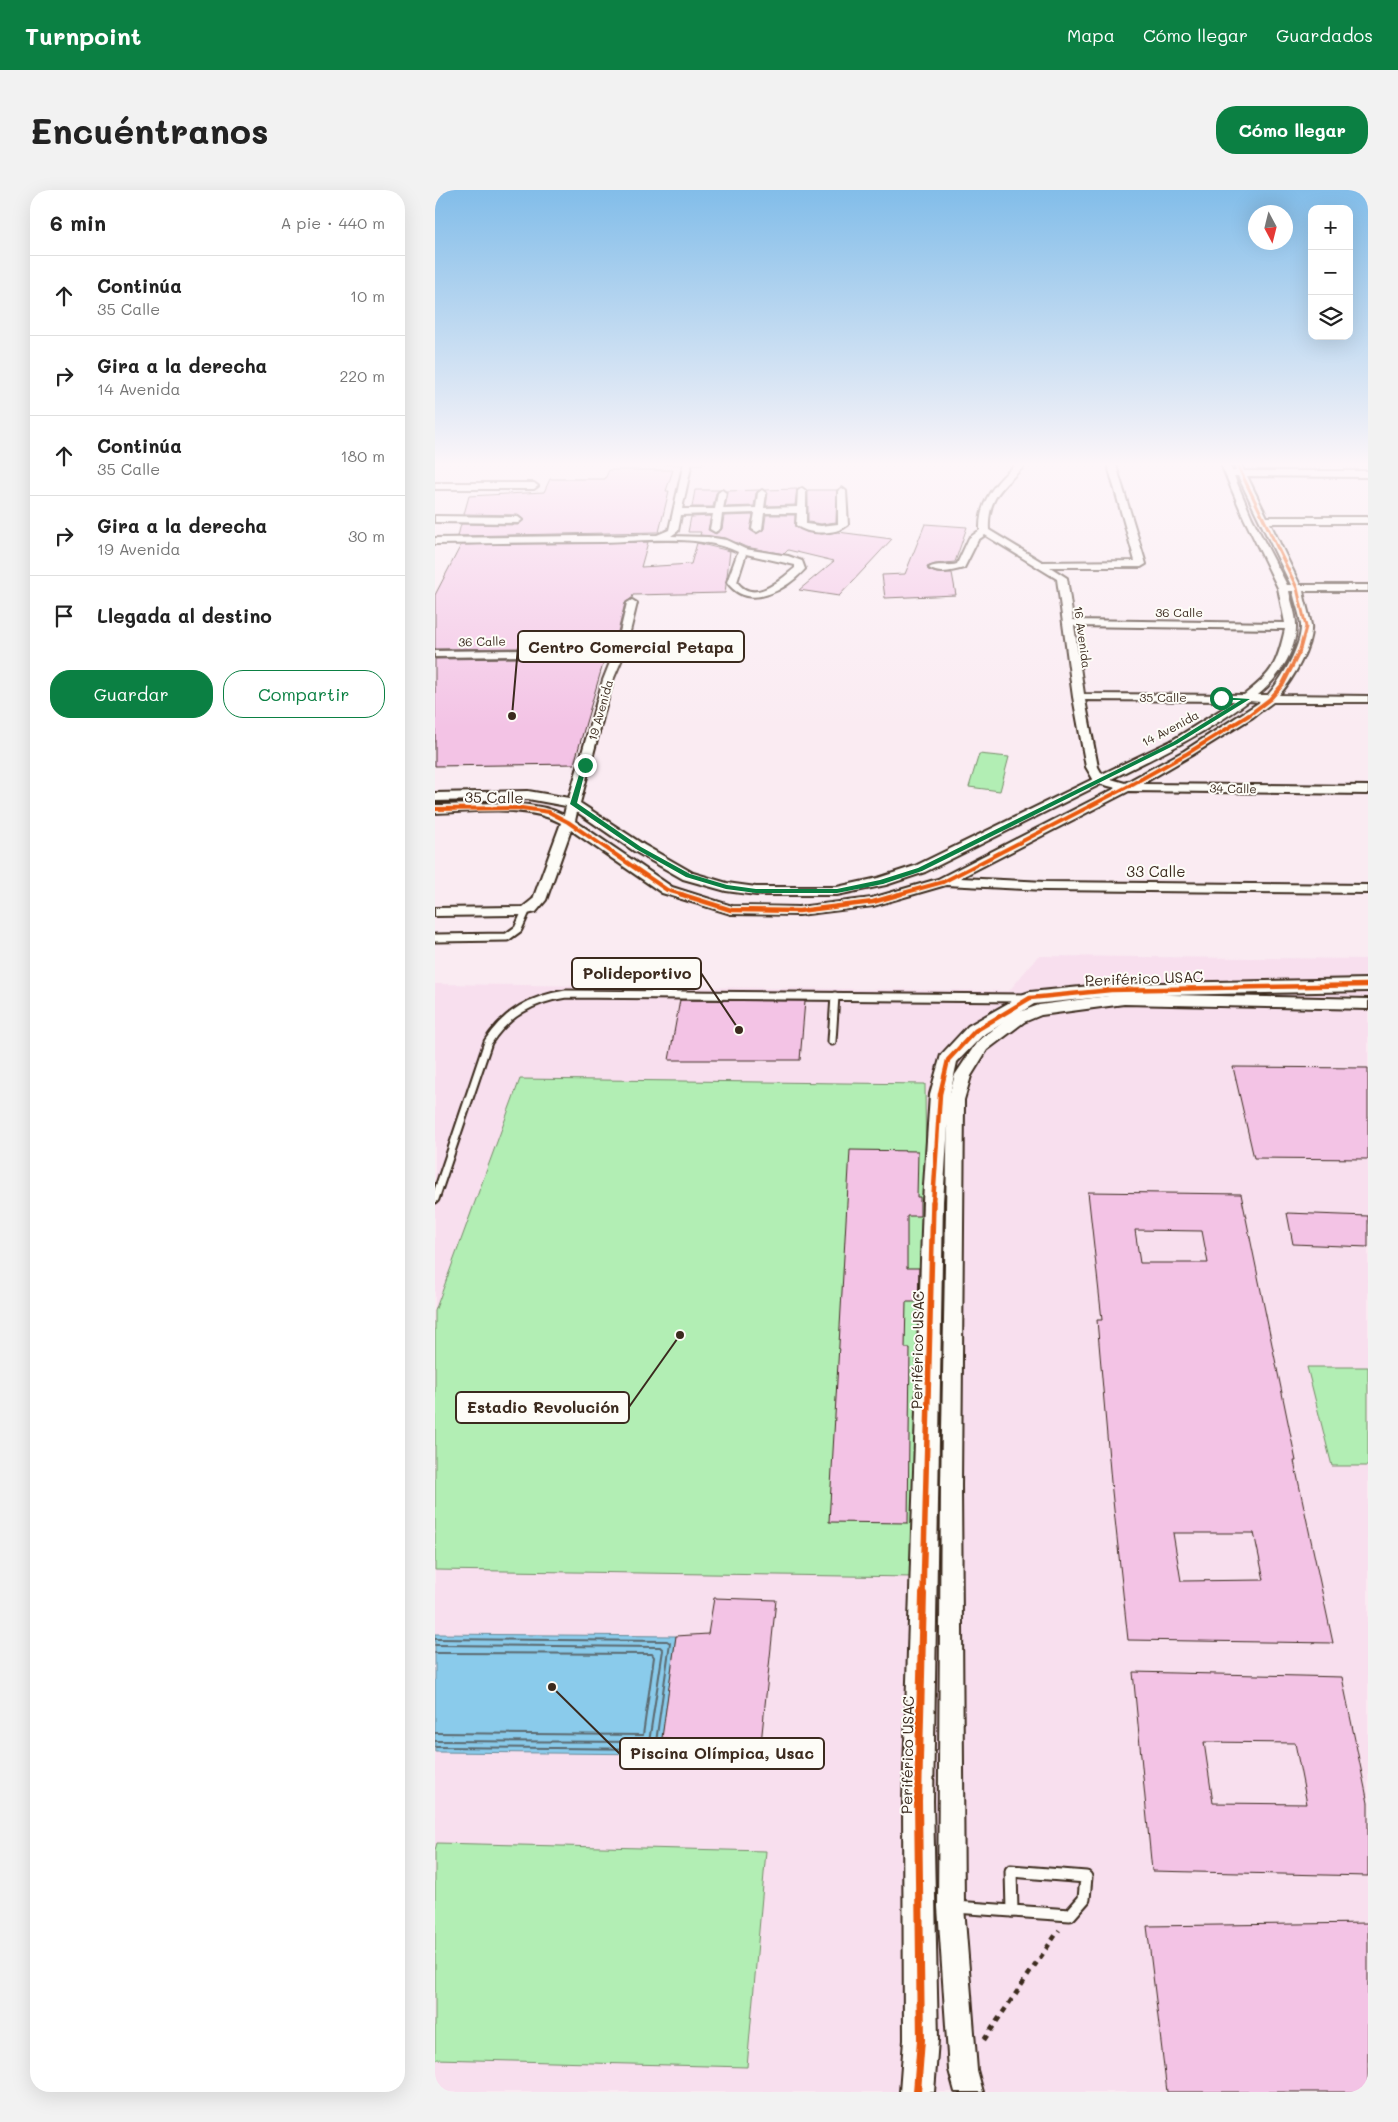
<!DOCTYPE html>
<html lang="es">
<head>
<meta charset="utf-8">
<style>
	body { margin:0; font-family:Mali,sans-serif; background:#f2f2f2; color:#222 }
	.controls { position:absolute; right:15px; top:15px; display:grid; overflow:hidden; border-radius:10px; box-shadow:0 5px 20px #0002 }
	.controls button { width:45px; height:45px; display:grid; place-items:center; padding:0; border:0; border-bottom:1px solid #e0e0e0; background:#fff; color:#222; font:25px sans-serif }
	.compass { position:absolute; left:813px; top:15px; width:45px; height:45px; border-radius:50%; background:#fff; box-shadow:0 5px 20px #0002; rotate:173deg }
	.stop { position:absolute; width:15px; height:15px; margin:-11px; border:4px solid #0b8043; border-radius:50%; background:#fff }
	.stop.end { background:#0b8043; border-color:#fff; box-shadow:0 1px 5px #0008 }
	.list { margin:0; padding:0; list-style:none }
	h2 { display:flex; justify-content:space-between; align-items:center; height:65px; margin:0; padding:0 20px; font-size:21px }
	h2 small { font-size:16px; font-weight:400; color:#767676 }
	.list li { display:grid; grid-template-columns:32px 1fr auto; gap:15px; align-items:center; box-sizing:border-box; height:80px; padding:0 20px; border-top:1px solid #e0e0e0 }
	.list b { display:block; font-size:19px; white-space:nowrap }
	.list p { margin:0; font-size:16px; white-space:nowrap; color:#767676 }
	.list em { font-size:16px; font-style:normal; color:#767676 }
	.actions { display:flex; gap:10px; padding:15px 20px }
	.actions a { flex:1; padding:11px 0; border:1px solid #0b8043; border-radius:20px; text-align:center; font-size:18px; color:#0b8043 }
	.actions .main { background:#0b8043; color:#fff }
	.icon { flex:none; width:28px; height:28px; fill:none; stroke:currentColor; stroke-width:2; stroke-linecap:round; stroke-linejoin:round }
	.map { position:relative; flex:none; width:933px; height:1902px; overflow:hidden; border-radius:20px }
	header { display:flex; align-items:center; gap:30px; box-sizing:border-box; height:70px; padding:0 25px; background:#0b8043; color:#fff }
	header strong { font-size:24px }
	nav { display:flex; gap:28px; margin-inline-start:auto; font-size:18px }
	.intro { display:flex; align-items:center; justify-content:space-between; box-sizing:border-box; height:120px; padding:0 30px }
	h1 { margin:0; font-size:35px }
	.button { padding:12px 22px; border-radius:20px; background:#0b8043; color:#fff; font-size:18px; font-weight:700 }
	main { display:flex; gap:30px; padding:0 30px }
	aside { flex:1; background:#fff; border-radius:20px; box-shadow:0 5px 20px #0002 }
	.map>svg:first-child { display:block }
	.built { fill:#f8dfee }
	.green { fill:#b2eeb4; stroke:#768c69 }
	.water { fill:#8acbeb; stroke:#6a8b99 }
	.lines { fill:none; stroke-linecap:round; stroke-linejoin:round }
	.shore { stroke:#5b6a70; stroke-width:2 }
	.building { fill:#f3c3e5; stroke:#3b2a1e; fill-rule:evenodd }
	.service-far2-casing { stroke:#3b2a1e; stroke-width:6 }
	.service-far1-casing { stroke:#3b2a1e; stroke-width:11 }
	.service-casing { stroke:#3b2a1e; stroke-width:15 }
	.minor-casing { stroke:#3b2a1e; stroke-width:4 }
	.tertiary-casing { stroke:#3b2a1e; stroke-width:4 }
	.path { stroke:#3b2a1e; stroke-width:4.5; stroke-dasharray:5.5 5.5; stroke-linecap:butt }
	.service-far2 { stroke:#fdfcf7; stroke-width:4.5 }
	.service-far1 { stroke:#fdfcf7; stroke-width:7 }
	.service { stroke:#fdfcf7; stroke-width:11 }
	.minor { fill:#fdfcf7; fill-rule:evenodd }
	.tertiary { fill:#fdfcf7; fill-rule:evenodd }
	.cycleway-far4-casing { stroke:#fdfcf7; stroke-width:5 }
	.cycleway-far3-casing { stroke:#fdfcf7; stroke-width:6 }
	.cycleway-far2-casing { stroke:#fdfcf7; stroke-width:8 }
	.cycleway-far1-casing { stroke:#fdfcf7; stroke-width:9 }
	.cycleway-casing { stroke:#fdfcf7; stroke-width:11 }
	.cycleway-far4 { stroke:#e8590c; stroke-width:3 }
	.cycleway-far3 { stroke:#e8590c; stroke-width:4 }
	.cycleway-far2 { stroke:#e8590c; stroke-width:4.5 }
	.cycleway-far1 { stroke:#e8590c; stroke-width:5.5 }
	.cycleway { stroke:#e8590c; stroke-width:8 }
	.route { fill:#0b8043 }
	.labels { text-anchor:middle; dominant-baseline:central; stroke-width:4; stroke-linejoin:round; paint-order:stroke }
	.far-street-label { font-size:12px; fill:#3b2a1e; stroke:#fdfcf7 }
	.street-label { font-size:15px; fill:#3b2a1e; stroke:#fdfcf7 }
	.leader { fill:none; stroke:#3b2a1e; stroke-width:2 }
	.callout-dot { fill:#3b2a1e; stroke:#fdfcf7; stroke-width:2 }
	.callout { fill:#fdfcf7; stroke:#3b2a1e; stroke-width:2 }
	.callout-label { font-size:16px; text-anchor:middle; font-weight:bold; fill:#3b2a1e }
</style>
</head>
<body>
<header>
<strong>Turnpoint</strong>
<nav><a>Mapa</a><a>Cómo llegar</a><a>Guardados</a></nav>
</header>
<div class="intro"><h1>Encuéntranos</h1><a class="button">Cómo llegar</a></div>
<main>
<aside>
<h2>6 min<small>A pie · 440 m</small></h2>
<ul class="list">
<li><svg class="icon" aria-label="ahead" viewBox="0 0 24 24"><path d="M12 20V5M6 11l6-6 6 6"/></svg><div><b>Continúa</b><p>35 Calle</p></div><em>10 m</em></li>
<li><svg class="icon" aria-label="right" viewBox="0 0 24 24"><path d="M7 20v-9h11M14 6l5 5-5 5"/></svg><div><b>Gira a la derecha</b><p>14 Avenida</p></div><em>220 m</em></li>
<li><svg class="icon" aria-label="ahead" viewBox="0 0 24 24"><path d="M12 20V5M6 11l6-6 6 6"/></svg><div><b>Continúa</b><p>35 Calle</p></div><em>180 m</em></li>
<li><svg class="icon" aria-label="right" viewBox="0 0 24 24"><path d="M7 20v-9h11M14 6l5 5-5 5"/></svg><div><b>Gira a la derecha</b><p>19 Avenida</p></div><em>30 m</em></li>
<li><svg class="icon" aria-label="arrive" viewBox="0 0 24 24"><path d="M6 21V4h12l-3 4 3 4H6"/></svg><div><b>Llegada al destino</b></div></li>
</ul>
<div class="actions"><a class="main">Guardar</a><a>Compartir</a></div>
</aside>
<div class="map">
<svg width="933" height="1902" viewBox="0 0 933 1902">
	<rect width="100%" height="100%" fill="#faebf2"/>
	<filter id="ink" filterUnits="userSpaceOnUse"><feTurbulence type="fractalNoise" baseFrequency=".02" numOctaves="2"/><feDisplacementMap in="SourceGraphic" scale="10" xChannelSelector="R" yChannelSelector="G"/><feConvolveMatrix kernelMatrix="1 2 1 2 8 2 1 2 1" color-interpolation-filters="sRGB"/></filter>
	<g filter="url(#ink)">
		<polygon class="built" points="603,766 933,769 933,1902 0,1902 0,794 574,801"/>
		<g class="green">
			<polygon points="544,564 574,567 565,601 534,597"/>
			<polygon points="85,889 490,894 491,1011 479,1387 0,1380 0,1121"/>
			<polygon points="872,1177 933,1177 933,1276 897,1276"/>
			<polygon points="2,1653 331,1661 312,1877 0,1869 0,1660"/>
		</g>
		<polygon class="water" points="0,1444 241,1446 225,1564 0,1562"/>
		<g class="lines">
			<g class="shore">
				<polyline points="0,1449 232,1451 235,1453 220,1559 0,1557"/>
				<polyline points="0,1455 225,1457 228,1460 214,1552 0,1551"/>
				<polyline points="0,1463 217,1464 219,1467 208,1545 0,1543"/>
			</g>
		</g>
		<g class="building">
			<polygon points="174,280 238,280 231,301 234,301 224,342 23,346 26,334 83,335 89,330 83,325 29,324 34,306 109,302 115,289 170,289"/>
			<polygon points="362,299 360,315 331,316 333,303 330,300"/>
			<polygon points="260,300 284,300 281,303 278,317 257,317"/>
			<polygon points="324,300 321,303 319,316 290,317 293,303 291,301"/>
			<polygon points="373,300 402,300 401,332 386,334 373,332"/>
			<polygon points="318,325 315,340 321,344 329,339 331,325 360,325 360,337 372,342 387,344 403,342 457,349 404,406 364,400 399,371 353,360 349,364 311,357 291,348 265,345 266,342 253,342 256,327 276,326 273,340 281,344 287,339 289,326"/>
			<polygon points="490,334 532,337 520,372 500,374 492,377 493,380 502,383 517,383 521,405 450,408 447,385 470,384"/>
			<polygon points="213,352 206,377 256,374 262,353 295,361 290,403 198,405 197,408 190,413 180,454 174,454 173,457 0,459 0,405 26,355"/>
			<polygon points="170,467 139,574 0,576 0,469"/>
			<polygon points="245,810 370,811 365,870 234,870"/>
			<polygon points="798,877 933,878 933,969 819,968"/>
			<polygon points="415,960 483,961 482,1007 485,1007 485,1026 472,1026 472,1078 484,1078 483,1112 471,1112 470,1158 475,1158 473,1333 394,1332"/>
			<path d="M653 1002 806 1004 861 1271H859L898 1453 693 1450 676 1292 662 1130H667ZM700 1040 767 1041 773 1073H705ZM738 1343H819L829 1390 746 1391Z"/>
			<polygon points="852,1023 933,1026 933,1057 858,1054"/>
			<polygon points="279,1408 341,1410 326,1553 227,1548 241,1446 273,1444"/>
			<path d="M698 1482 907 1487 933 1613V1686L717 1681ZM769 1552 860 1553 872 1614 778 1613Z"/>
			<polygon points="933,1733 933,1902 732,1902 712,1736"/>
		</g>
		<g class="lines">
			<g class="service-far2-casing">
				<polyline id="service-far2" points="232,272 265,272"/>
			</g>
			<g class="service-far1-casing">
				<g id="service-far1">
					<polyline points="0,748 72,747 83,739 92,719"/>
					<polyline points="397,851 400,806"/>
					<path d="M0 1009 53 852C72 823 97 809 131 804L593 808"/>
				</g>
			</g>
			<g class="service-casing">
				<g id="service">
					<polygon points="576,1681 651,1687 649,1709 635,1725 577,1721"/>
					<polyline points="520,1717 577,1721"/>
				</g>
			</g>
			<g class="minor-casing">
				<g id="minor">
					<path d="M249 272H257L247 319H280L283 303 287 300 291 303 288 319 321 318 323 303 327 300 331 303 329 318 362 317 363 301 367 298 371 301V334L386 336 403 334V301L407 298 411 301 413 335C401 345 372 345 361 335L362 323H329L327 339 322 342 317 339 320 323 287 324 285 339 280 342 275 339 278 324 246 325 243 341 236 346 273 347 291 350 310 359 353 366 367 371 370 379C351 400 313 422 292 392L303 362C265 344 209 351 168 352 112 352 56 353 0 354V348L222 345 234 340ZM311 364 360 375V378C345 390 319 415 302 392Z"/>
					<path d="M584 272H593C572 295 552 304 554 340L607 372 700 371 672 272H680L711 374 706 377H615L632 388 638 430 850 433 843 398 809 328 785 272H793L797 281H801L797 272H805L809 281H933V287L812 286 832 327H933V333H835L865 395H933V401H868C870 412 874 424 876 435 878 455 857 491 844 505L933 506V512H838L818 527 757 565 707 594 933 596V604L694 601 525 688 610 692 933 695V703L610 700 511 695 438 716 364 725 296 724 227 703 136 640 111 710 101 722 88 725 0 726V718L88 717 98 709 126 633C90 614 40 622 0 623V615C39 615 94 607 129 625L131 616 93 609 0 611V603L93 601 134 608 168 490 178 465 0 467V461L181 459 192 413 197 410 202 413 190 462 178 490 145 613 209 655 258 683 292 693 321 697H402L443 688 480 676 658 589 651 577 638 507 622 389 550 345 543 350 529 378C518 381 504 385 494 378 501 373 513 377 522 374L534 348 545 340C544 310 562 290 584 272ZM799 286H803L856 395H852L817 328ZM854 401H858C860 412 865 424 866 435 867 456 846 490 833 505H823C842 490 862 461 861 435 861 424 856 412 854 401ZM639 436 850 439C842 474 838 483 809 505L649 504ZM650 510 800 511 736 551 667 584 663 577ZM814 511 825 512 749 561 690 593 676 589C723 566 771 543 814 511ZM666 594 681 598 503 689 437 708 364 717 297 716 237 697 140 631 142 622 199 661 248 689 291 701 321 705H402L451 695 490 682Z"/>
					<polygon points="0,293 99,293 103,296 99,299 0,299"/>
					<polygon points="0,326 83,327 87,330 83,333 0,332"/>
					<polygon points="689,804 933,809 933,819 689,814 606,825 589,832 552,860 536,886 529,910 526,1296 529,1717 542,1880 548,1902 520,1902 514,1880 503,1717 506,1296 513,910 520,885 542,852 579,824 604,815"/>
				</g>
			</g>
			<g class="tertiary-casing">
				<polygon id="tertiary" points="933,789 933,801 676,806 599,814 547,846 522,872 515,904 508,1011 498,1611 503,1850 499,1902 465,1902 469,1850 468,1611 488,1011 495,904 506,865 533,836 589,804 595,802 676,794"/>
			</g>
			<polyline class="path" points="549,1850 624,1740"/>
			<use href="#service-far2" class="service-far2"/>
			<use href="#service-far1" class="service-far1"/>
			<use href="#service" class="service"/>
			<use href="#minor" class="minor"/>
			<use href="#tertiary" class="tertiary"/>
			<g class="cycleway-far4-casing">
				<polyline id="cycleway-far4" points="801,272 862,398 871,437 864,463"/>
			</g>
			<g class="cycleway-far3-casing">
				<g id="cycleway-far3">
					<polyline points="0,619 87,618 114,622 133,632 232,700 249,705"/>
					<polyline points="461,705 508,692 692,597 753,563 814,525 835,509 848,494 864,462"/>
				</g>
			</g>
			<g class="cycleway-far2-casing">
				<g id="cycleway-far2">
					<polyline points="245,704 296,720 364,721 438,712 466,704"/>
					<polyline points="498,1013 505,904 513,870 540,841 595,808 676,800 933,795"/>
				</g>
			</g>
			<g class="cycleway-far1-casing">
				<polyline id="cycleway-far1" points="488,1405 498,1012"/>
			</g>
			<g class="cycleway-casing">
				<polyline id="cycleway" points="482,1902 486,1850 483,1611 488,1404"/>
			</g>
			<use href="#cycleway-far4" class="cycleway-far4"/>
			<use href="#cycleway-far3" class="cycleway-far3"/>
			<use href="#cycleway-far2" class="cycleway-far2"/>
			<use href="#cycleway-far1" class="cycleway-far1"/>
			<use href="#cycleway" class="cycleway"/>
		</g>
	</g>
	<linearGradient id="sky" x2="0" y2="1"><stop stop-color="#82bde9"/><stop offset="0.51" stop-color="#fdf6f9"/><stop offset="1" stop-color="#fdf6f9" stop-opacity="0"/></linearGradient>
	<rect width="933" height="538" fill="url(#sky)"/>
	<polygon class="route" points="784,507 815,509 742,554 487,681 448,694 402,703 321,703 291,699 251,687 201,659 135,614 147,575 152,574 142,613 206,657 255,684 292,695 321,699 402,699 445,690 483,678 738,552 806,510 786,510"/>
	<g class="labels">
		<g class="far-street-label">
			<text x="744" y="422">36 Calle</text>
			<text transform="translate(648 447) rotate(82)">16 Avenida</text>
			<text transform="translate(47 451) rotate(-1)">36 Calle</text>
			<text x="728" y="507">35 Calle</text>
			<text transform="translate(165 520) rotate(-74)">19 Avenida</text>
			<text transform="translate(735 538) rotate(-28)">14 Avenida</text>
			<text transform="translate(798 598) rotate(1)">34 Calle</text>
		</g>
		<g class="street-label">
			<text transform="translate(59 607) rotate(1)">35 Calle</text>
			<text x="721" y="681">33 Calle</text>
			<text transform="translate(709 788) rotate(-2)">Periférico USAC</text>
			<text transform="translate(482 1160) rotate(-89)">Periférico USAC</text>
			<text transform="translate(472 1565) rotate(-89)">Periférico USAC</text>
		</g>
	</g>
	<path class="leader" d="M77 526L83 457M304 840L266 783M245 1145L194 1217M117 1497L185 1564"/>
	<g class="callout-dot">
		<circle cx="77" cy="526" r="5"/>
		<circle cx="304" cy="840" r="5"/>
		<circle cx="245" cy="1145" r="5"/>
		<circle cx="117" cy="1497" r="5"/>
	</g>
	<g class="callout">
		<rect x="83" y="441" width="226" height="31" rx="5"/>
		<rect x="137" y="768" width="129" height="31" rx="5"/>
		<rect x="21" y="1202" width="173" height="31" rx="5"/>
		<rect x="185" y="1548" width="204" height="31" rx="5"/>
	</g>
	<g class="callout-label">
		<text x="196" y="463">Centro Comercial Petapa</text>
		<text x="202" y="789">Polideportivo</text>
		<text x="108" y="1223">Estadio Revolución</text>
		<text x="287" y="1569">Piscina Olímpica, Usac</text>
	</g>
</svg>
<div class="controls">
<button>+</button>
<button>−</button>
<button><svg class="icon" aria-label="layers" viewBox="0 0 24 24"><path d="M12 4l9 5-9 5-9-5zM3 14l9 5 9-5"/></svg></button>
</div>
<svg class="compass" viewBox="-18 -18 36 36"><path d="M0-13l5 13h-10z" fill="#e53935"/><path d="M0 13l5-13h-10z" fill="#767676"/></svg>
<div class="stop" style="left:786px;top:508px"></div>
<div class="stop end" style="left:150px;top:575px"></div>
</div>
</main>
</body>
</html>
